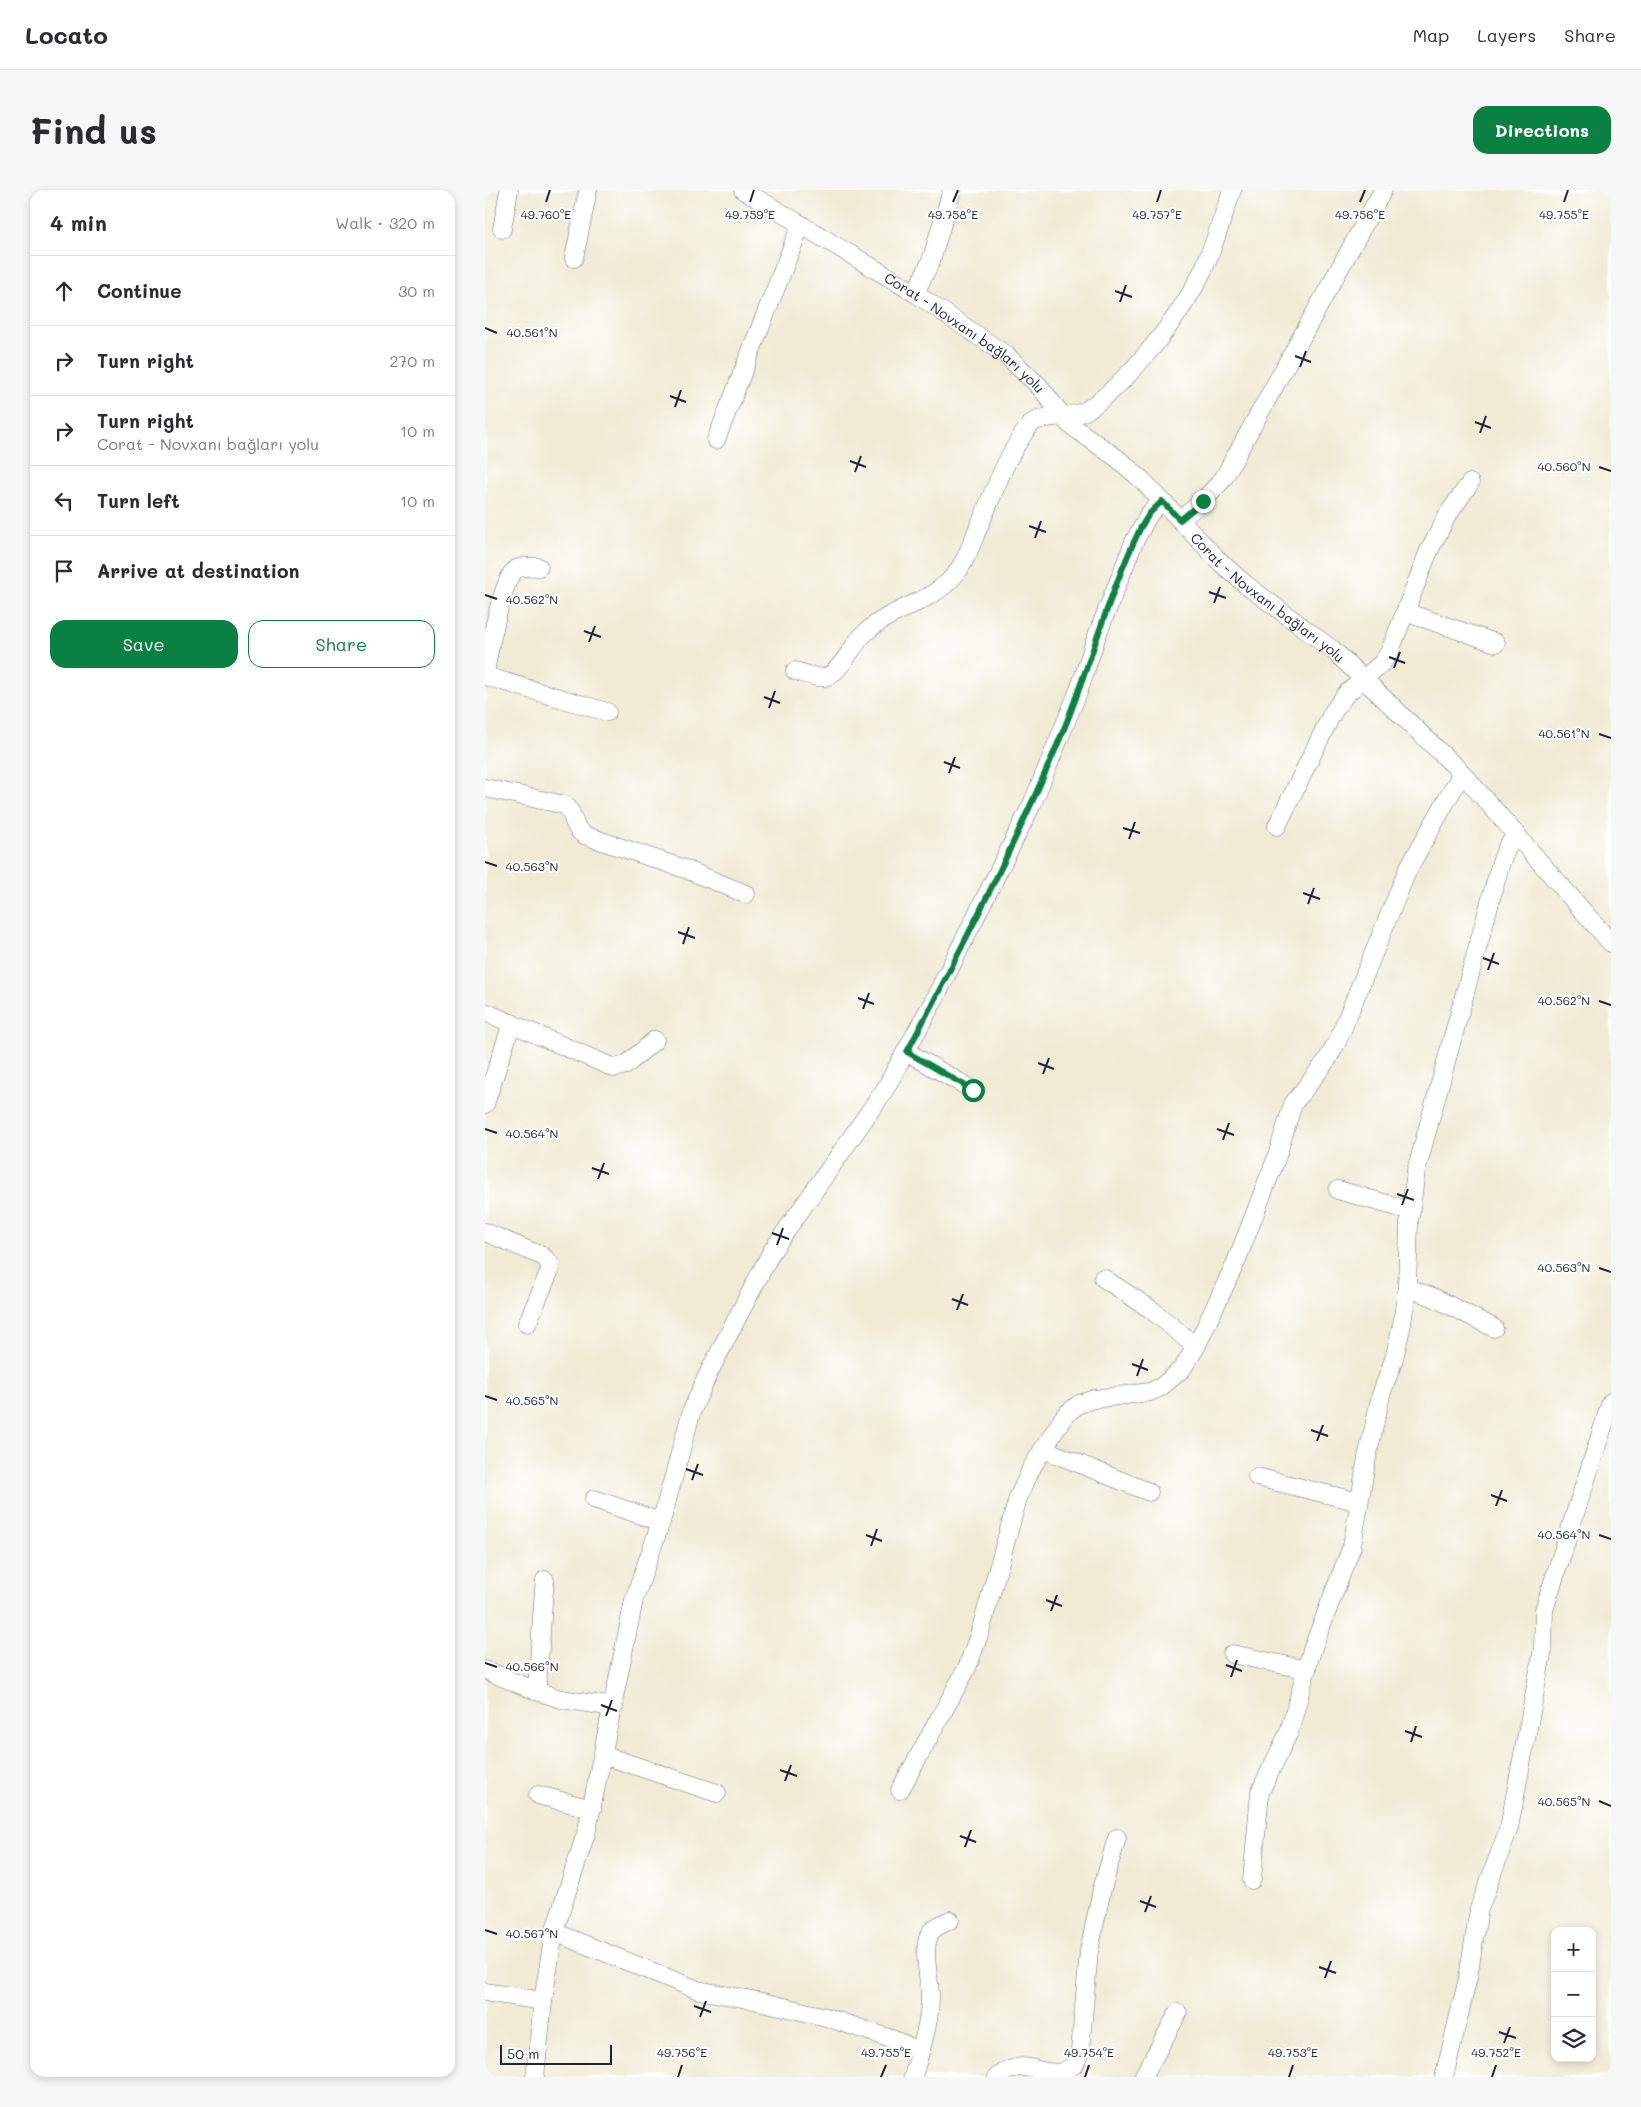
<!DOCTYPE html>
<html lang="en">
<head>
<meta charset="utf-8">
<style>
	body { margin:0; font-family:Mali,sans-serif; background:#f7f7f7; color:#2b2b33 }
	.controls { position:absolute; right:15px; bottom:15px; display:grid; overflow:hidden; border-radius:10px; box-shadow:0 2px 8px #0003 }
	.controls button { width:45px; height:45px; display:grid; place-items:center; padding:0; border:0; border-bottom:1px solid #e1e1e2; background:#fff; color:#2b2b33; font:25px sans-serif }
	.scale { position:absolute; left:15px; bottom:12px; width:112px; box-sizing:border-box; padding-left:5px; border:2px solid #22223b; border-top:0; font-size:14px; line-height:18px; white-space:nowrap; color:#22223b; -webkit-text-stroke:4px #fff; paint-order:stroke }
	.stop { position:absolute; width:15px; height:15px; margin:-11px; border:4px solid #0b8043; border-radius:50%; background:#fff }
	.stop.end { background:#0b8043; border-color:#fff; box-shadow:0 1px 5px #0008 }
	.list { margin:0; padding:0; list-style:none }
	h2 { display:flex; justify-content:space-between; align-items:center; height:65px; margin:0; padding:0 20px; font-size:21px }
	h2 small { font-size:16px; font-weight:400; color:#7c7c81 }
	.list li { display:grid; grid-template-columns:32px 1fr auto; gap:15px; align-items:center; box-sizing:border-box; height:70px; padding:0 20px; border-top:1px solid #e1e1e2 }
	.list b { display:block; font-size:19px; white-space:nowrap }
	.list p { margin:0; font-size:16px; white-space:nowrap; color:#7c7c81 }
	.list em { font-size:16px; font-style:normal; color:#7c7c81 }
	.actions { display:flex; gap:10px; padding:15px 20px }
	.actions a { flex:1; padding:11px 0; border:1px solid #0b8043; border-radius:15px; text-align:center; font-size:18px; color:#0b8043 }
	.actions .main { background:#0b8043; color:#fff }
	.icon { flex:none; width:28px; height:28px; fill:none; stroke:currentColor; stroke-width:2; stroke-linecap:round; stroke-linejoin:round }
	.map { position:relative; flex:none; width:1126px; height:1887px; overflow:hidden; border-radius:15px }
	header { display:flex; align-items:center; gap:30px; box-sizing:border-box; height:70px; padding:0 25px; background:#fff; border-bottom:1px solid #e1e1e2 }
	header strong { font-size:24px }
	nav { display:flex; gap:28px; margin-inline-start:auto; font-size:18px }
	.intro { display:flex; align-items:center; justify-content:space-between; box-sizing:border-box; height:120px; padding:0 30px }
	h1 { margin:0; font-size:35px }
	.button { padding:12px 22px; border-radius:15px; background:#0b8043; color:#fff; font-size:18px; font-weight:700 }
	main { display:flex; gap:30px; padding:0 30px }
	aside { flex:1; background:#fff; border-radius:15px; box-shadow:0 2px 8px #0003 }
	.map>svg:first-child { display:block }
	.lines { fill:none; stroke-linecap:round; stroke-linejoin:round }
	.street-casing { stroke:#6a6871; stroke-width:19 }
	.street { stroke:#fff; stroke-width:18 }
	.route { stroke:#0b8043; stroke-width:6 }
	.ticks { fill:none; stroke:#22223b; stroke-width:2 }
	.labels { text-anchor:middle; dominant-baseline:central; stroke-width:4.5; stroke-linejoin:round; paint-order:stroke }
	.street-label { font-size:14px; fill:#22223b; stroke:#fff }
	.ticks-label { font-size:12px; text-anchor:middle; fill:#22223b; stroke:#fff; stroke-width:4.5; stroke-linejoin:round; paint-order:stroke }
</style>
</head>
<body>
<header>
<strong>Locato</strong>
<nav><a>Map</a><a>Layers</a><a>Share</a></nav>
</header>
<div class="intro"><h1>Find us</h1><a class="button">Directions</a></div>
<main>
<aside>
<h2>4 min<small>Walk · 320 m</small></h2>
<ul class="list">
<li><svg class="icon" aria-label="ahead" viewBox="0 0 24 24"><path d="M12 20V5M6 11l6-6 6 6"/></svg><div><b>Continue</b></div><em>30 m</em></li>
<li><svg class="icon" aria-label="right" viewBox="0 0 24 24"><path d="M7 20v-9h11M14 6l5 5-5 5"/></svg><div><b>Turn right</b></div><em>270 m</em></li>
<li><svg class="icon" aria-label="right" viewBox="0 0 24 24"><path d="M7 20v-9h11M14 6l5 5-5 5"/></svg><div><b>Turn right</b><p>Corat - Novxanı bağları yolu</p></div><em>10 m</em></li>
<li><svg class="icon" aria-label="left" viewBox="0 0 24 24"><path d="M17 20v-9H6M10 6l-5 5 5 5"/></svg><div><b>Turn left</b></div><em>10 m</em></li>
<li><svg class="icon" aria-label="arrive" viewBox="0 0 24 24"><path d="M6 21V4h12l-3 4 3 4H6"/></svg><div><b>Arrive at destination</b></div></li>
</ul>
<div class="actions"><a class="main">Save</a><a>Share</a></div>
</aside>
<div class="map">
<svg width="1126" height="1887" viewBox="0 0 1126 1887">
	<rect width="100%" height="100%" fill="#fff"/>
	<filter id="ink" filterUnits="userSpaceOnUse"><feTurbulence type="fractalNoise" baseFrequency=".02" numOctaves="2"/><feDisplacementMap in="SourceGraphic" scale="10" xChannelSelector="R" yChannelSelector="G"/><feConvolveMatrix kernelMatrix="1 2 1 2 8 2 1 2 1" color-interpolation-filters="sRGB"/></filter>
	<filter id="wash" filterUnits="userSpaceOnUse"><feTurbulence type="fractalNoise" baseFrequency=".0096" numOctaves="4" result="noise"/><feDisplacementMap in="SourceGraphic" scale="20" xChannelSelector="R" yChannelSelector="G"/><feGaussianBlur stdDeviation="1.12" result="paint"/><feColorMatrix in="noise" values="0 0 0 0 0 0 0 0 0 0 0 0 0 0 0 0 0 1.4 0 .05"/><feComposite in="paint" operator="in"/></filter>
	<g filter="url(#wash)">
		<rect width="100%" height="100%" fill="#f1ebd5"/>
	</g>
	<g filter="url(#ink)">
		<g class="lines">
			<g class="street-casing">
				<g id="street">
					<path id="s1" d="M258 0 430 103 521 165 554 196 584 234 633 269 657 290 736 373 760 394 848 460 977 583 1126 753"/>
					<polyline points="17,39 24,0"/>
					<polyline points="89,68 103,0"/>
					<polyline points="430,103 446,71 467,0"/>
					<polyline points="231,250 316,34"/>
					<polyline points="695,330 718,311 738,289 898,0"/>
					<polyline points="920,422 1011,453"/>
					<path d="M310 481C319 483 332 489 340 487 355 484 368 453 380 443 406 418 444 414 468 387 479 375 485 358 491 343 507 308 520 266 545 235 555 223 586 230 602 220 645 191 697 125 719 78 730 53 738 26 747 0"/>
					<path d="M0 483C3 464 17 394 28 382 34 375 45 377 54 377"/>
					<polyline points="0,486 122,522"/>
					<path d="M0 598 80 615C91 624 85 635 99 645L200 679 261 704"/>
					<polyline points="792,636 848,522 861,504 897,473 905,461 943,363 962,326 985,293"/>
					<polyline points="0,822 129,878 141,875 170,850"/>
					<polyline points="422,862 488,900"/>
					<polyline points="0,914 27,833"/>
					<polyline points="853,1000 926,1021"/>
					<polyline points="0,1042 57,1066 64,1072 65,1080 42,1134"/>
					<polyline points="618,1088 667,1120 711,1157"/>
					<polyline points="922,1098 948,1107 1009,1138"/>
					<polyline points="558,1259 664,1302"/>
					<polyline points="772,1287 874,1312"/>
					<polyline points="109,1309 176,1332"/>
					<polyline points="747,1464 822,1480"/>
					<polyline points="0,1480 51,1501 76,1509 129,1517"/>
					<path d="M51 1501C56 1464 56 1427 60 1390"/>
					<polyline points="118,1565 232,1603"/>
					<polyline points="415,1600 482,1478 495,1442 533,1308 547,1277 580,1225 594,1214 609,1209 665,1202 676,1197 697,1179 711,1157 751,1072 791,969 808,914 842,870 853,850 923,679 977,583"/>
					<polyline points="53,1605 107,1619"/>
					<polyline points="767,1690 775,1602 804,1542 827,1460 867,1356 882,1268 896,1205 909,1169 917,1134 922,1098 924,1033 931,981 1016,672 1022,657 1032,644"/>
					<polyline points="69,1742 213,1800 278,1812 341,1827 407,1849 435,1861"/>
					<polyline points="0,1802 58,1811"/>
					<polyline points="50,1887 58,1811 69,1742 102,1640 149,1410 176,1332 207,1220 224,1182 287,1061 399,901 449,810 548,612 594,500 611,448 649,352 664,324 677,311"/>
					<path d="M428 1887C435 1861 445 1835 445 1807 445 1788 437 1764 444 1745 447 1737 458 1734 465 1730"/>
					<path d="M512 1887C544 1865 550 1887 576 1882 580 1881 586 1877 590 1874L595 1861 604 1761 617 1699 632 1648"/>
					<polyline points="658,1887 693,1823"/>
					<polyline points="959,1887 983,1788 994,1719 1024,1638 1058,1459 1059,1420 1126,1212"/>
				</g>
			</g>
			<use href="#street" class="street"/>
		</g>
	</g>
	<g class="lines" filter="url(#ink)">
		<path class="route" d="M488 900 422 862C478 756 533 649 579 539 606 472 624 402 656 337L664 324 677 311 695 330 718 311"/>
	</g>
	<path class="ticks" d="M61 12 65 0M265 12 269 0M468 12 473 0M672 12 676 0M875 12 880 0M1079 12 1083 0M630 101 647 107M635 112 641 95M0 138 12 143M810 166 826 172M815 177 821 161M185 206 201 212M190 217 196 200M990 232 1006 238M995 243 1001 226M365 271 381 277M1114 277 1126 281M370 282 376 266M544 336 561 342M550 348 556 331M724 402 741 408M0 405 12 409M729 413 735 397M99 441 116 447M104 452 110 436M904 467 920 473M909 478 915 462M279 507 295 513M284 518 290 501M1114 544 1126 548M459 572 475 578M464 583 470 567M638 638 655 643M644 649 650 632M0 672 12 676M818 703 835 709M823 714 829 698M193 742 210 748M198 754 204 737M998 768 1014 774M1003 780 1009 763M373 808 389 814M1114 811 1126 815M378 819 384 803M553 873 569 879M558 884 564 868M0 939 12 943M732 939 749 945M738 950 744 933M107 978 124 984M113 989 119 973M912 1004 929 1010M917 1015 923 999M287 1043 304 1049M292 1055 298 1038M1114 1078 1126 1082M467 1109 483 1115M472 1120 478 1104M647 1174 663 1180M652 1186 658 1169M0 1206 12 1210M826 1240 843 1246M832 1251 838 1235M201 1279 218 1285M207 1290 213 1274M1006 1305 1022 1311M1011 1316 1017 1300M381 1345 397 1351M1114 1345 1126 1349M386 1356 392 1339M561 1410 577 1416M566 1421 572 1405M0 1473 12 1477M741 1475 757 1481M746 1487 752 1470M116 1515 132 1521M121 1526 127 1510M920 1541 937 1547M926 1552 931 1536M295 1580 312 1586M300 1591 306 1575M1114 1611 1126 1616M475 1646 491 1652M480 1657 486 1640M655 1711 671 1717M660 1722 666 1706M0 1740 12 1744M834 1777 851 1783M840 1788 846 1771M209 1816 226 1822M215 1827 221 1811M1014 1842 1031 1848M1019 1853 1025 1837M193 1887 197 1875M396 1887 401 1875M600 1887 604 1875M804 1887 808 1875M1007 1887 1011 1875"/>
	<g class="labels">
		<g class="street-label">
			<text stroke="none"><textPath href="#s1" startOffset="264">Corat - Novxanı bağları yolu</textPath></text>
			<text stroke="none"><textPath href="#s1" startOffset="669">Corat - Novxanı bağları yolu</textPath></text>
		</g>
	</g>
	<g class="ticks-label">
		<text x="672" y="29">49.757°E</text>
		<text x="61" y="29">49.760°E</text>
		<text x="265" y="29">49.759°E</text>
		<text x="468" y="29">49.758°E</text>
		<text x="875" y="29">49.756°E</text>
		<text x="1079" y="29">49.755°E</text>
		<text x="47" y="147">40.561°N</text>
		<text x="1079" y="281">40.560°N</text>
		<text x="47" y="414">40.562°N</text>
		<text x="1079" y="548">40.561°N</text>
		<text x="47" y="681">40.563°N</text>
		<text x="1079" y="815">40.562°N</text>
		<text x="47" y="948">40.564°N</text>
		<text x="1079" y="1082">40.563°N</text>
		<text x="47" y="1215">40.565°N</text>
		<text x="1079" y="1349">40.564°N</text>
		<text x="47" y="1481">40.566°N</text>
		<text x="1079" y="1616">40.565°N</text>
		<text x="47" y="1748">40.567°N</text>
		<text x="197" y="1867">49.756°E</text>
		<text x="401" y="1867">49.755°E</text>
		<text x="604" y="1867">49.754°E</text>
		<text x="808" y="1867">49.753°E</text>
		<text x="1011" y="1867">49.752°E</text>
	</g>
</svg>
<div class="controls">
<button>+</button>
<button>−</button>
<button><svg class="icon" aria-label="layers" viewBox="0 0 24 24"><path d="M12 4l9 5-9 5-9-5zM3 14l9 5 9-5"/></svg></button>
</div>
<div class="scale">50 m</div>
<div class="stop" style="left:488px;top:900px"></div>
<div class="stop end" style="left:718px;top:311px"></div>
</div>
</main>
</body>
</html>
